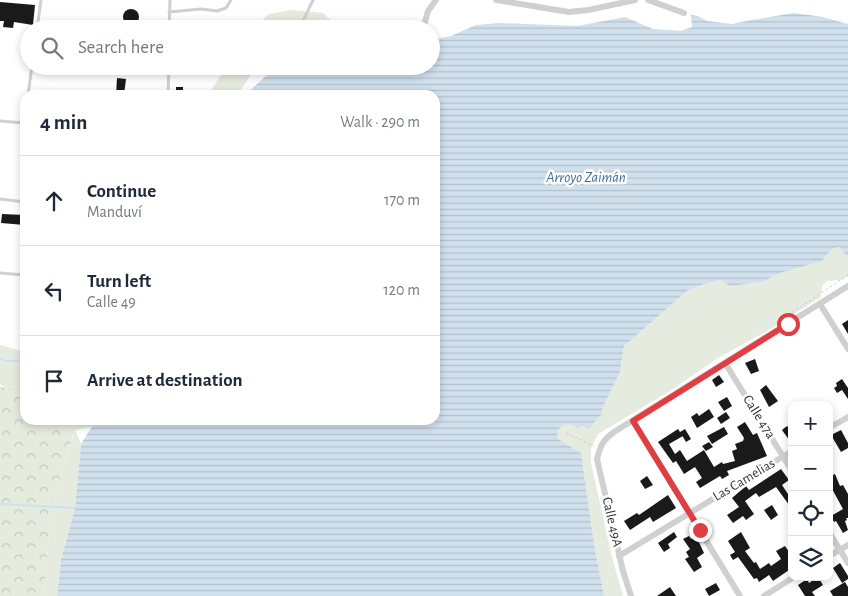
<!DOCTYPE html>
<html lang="en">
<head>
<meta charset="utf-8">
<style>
	body { margin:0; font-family:"Alegreya Sans",sans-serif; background:#f2f2f3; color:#1f2937 }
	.controls { position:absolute; right:15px; bottom:15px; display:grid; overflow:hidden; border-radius:10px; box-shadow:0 2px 8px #0003 }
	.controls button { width:45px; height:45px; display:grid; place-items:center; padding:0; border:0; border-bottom:1px solid #e0e1e3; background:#fff; color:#1f2937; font:25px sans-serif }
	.stop { position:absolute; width:15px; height:15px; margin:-11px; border:4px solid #df3f42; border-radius:50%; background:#fff }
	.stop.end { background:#df3f42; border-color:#fff; box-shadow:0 1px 5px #0008 }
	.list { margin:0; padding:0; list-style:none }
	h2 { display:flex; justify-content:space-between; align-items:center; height:65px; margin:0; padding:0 20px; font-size:21px }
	h2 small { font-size:16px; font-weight:400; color:#747a83 }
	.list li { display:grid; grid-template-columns:32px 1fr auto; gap:15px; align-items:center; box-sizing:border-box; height:90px; padding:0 20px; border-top:1px solid #e0e1e3 }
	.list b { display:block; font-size:19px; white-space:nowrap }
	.list p { margin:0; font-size:16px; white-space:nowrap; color:#747a83 }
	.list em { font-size:16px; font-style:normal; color:#747a83 }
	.icon { flex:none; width:28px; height:28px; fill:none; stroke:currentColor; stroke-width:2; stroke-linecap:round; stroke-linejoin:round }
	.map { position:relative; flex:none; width:848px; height:596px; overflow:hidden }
	.search { position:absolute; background:#fff; box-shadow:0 2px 8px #0003; left:20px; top:20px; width:420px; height:55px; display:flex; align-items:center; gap:12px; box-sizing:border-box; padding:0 18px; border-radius:28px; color:#747a83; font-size:19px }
	.panel { position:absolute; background:#fff; box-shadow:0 2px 8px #0003; left:20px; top:90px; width:420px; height:335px; border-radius:15px }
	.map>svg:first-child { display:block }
	.grass { fill:#e5ebdf }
	.park { fill:url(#park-crowns) }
	.water { fill:url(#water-rules) }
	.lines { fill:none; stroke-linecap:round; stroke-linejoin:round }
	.stream { stroke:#d0e0ed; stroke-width:2 }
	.building { fill:#1a1a1a }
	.path { stroke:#cacaca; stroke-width:1; stroke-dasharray:2.5 2.5; stroke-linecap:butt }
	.lane { stroke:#d0d0d0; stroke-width:3 }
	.street { stroke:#d0d0d0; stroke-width:6 }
	.route { stroke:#df3f42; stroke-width:6 }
	.labels { text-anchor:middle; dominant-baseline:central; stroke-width:5; stroke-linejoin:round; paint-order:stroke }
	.street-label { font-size:14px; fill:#333; stroke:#fff }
	.water-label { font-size:15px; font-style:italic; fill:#427093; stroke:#fff }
</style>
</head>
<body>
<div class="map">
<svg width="848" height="596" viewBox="0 0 848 596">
	<defs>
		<pattern id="park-crowns" width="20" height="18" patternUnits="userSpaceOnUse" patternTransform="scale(1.25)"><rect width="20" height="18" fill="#e5ebdf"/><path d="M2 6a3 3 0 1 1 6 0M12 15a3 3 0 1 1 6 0" fill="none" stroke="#c5cac0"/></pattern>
		<pattern id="water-rules" width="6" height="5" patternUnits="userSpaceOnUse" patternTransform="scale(1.25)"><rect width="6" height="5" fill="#d0e0ed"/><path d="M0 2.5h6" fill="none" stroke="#b3c1cc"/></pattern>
	</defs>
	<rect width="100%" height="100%" fill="#fff"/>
	<g class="grass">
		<polygon points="292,10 323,13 336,25 309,29 253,29 269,14"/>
		<polygon points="227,66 257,66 237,95 208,95"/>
		<path d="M840 247 848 257V276L841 280 827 281 822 286 821 297 771 329 718 358 670 391 598 434 591 449V463L612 557 623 596H604L594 544 581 453 557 439V432C563 423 568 422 578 427L602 414V409L620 372 624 346 688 290 704 284 720 280 731 286 762 282 780 273 822 261 831 250Z"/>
		<polygon points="0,345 25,352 25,398 0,384"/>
		<polygon points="45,420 118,420 115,423 75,430 81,444 75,508 61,560 57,596 44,596 51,507 75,431 69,431 55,421"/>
	</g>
	<polygon class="park" points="0,386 14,390 25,398 25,420 55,421 69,431 75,430 51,507 44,596 0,596"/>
	<path class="water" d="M794 13 823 17 848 24V257L839 247 831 250 822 261 780 273 762 282 730 286 720 280 704 284 688 290 624 346 620 372 602 409V414L589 428 581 426 578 428C568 422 563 423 557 432L558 439 581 453 594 544 604 596H57L61 560 75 508 81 444 96 420H435V95H245L277 66H431V40L451 36 476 25 499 23 577 26 625 17 653 29 681 31 692 27 691 15 698 16 707 21 732 24 746 21Z"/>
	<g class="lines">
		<g class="stream">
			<polyline points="0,358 5,361 25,361"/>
			<polyline points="0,504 75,508"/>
		</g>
	</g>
	<g class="building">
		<polygon points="0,2 35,5 33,25 14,22 13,28 3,27 4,21 0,21"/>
		<circle cx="131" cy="17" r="8"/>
		<polygon points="117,78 126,79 124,95 116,95"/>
		<rect x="176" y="87" width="7" height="8"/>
		<polygon points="2,214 25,215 25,225 1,223"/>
		<polygon points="848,320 848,334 842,324"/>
		<polygon points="755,359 759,371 751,374 745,363"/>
		<polygon points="719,375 724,382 716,387 712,380"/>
		<polygon points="842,379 848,388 848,399 842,390 837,393 834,388 837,386 836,383"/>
		<polygon points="766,385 778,401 769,407 760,390"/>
		<polygon points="727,397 732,406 724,411 718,402"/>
		<polygon points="709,409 714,417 697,428 691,417 697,413 699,416"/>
		<polygon points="726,412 730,418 721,424 717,418"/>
		<polygon points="745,422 753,435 757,433 767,456 727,471 729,475 722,479 720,476 700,488 696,482 702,478 695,467 684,474 676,461 673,463 658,442 678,429 680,432 685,429 691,439 686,442 680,432 683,436 669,444 675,454 680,450 687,461 704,450 714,467 722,462 723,464 735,461 732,451 737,449 735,444 743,441 744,438 737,427"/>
		<polygon points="787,426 792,432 792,444 782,430"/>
		<polygon points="724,427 728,434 712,444 707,436"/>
		<polygon points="841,430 848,443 848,448 841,452 831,435"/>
		<polygon points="709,442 713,447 706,451 702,446"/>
		<polygon points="781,469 789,480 782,485 788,494 792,491 792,509 776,487 759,497 756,493 745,501 754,514 746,520 743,516 733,523 727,515 739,507 732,498 746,486 749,490"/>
		<polygon points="835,474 840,486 843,485 848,494 848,518 846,518 847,520 845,521 848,530 843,533 836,521 834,522 831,516 843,509 831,487 829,488 829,477"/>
		<polygon points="647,476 653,485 645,489 640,481"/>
		<polygon points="668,495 676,508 653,522 650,517 630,530 624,521 637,513 639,515"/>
		<polygon points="772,505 778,515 771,520 764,510"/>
		<polygon points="674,532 677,537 668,544 670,548 664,552 658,543"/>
		<polygon points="741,532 750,548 745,551 754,563 756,562 760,569 769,563 771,566 781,559 776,551 785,546 792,556 792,568 773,581 769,575 759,582 757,578 754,579 738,557 733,560 730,555 735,552 728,541"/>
		<polygon points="689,536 691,539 696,536 704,553 697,558 702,567 694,572 685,559 689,557 686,552 690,549 683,539"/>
		<polygon points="840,563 848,576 848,579 842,583 833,568"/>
		<polygon points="818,577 823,585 812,592 815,596 805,596 798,585 807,579 809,583"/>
		<polygon points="845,582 848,587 848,596 833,596 830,591"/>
		<polygon points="716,583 720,590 709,596 705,589"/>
		<polygon points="670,587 676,596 657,596"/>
	</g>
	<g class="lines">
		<g class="path">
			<polyline points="788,315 848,275"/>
			<polyline points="566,433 594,446"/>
		</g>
		<g class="lane">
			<polyline points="169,12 201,9 217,11 226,8 231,0"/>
			<polyline points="37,29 41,0"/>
			<polyline points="169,29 170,0"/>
			<polyline points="286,29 301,25 313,0"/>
			<polyline points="28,95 32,66"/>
			<polyline points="91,95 91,93 108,94"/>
			<polyline points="168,95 169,66"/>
			<polyline points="0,121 25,123"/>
			<polyline points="0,199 25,202"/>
			<polyline points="0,273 25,275"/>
		</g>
		<g class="street">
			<polyline points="496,0 569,12 588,10 635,0"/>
			<polyline points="648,0 684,13"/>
			<polyline points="423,29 428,11 436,0"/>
			<polyline points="820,304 848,349"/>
			<polyline points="725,363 792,471"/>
			<polyline points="633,421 740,596"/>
			<polyline points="829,428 848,417"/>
			<polyline points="829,532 848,563"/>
			<polyline points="619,556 792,451"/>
			<polyline points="829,556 848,545"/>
			<path d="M631 596 623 571 597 459C600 446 603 440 614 432L848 286"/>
			<polyline points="764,596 794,577"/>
		</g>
	</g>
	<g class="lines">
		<polyline class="route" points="700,530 633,421 788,324"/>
	</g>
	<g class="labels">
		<g class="street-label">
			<text transform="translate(759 417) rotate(58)">Calle 47a</text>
			<text transform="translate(744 480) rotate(-31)">Las Camelias</text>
			<text transform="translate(612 522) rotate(77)">Calle 49A</text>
		</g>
		<g class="water-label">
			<text x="586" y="177">Arroyo Zaimán</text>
		</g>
	</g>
</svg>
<div class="controls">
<button>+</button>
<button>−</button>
<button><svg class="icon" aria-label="locate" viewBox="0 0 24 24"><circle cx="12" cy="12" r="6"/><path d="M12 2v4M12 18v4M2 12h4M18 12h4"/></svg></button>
<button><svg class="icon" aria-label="layers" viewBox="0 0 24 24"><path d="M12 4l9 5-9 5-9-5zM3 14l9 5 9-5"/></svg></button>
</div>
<div class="stop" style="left:788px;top:324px"></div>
<div class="stop end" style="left:700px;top:530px"></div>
<div class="search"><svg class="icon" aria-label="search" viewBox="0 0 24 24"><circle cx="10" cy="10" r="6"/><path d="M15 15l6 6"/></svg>Search here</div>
<section class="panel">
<h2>4 min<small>Walk · 290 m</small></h2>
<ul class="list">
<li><svg class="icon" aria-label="ahead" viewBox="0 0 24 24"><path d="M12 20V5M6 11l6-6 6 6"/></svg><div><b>Continue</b><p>Manduví</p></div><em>170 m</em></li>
<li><svg class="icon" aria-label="left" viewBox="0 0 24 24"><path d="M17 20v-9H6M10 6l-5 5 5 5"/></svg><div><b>Turn left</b><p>Calle 49</p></div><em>120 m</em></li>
<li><svg class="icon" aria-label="arrive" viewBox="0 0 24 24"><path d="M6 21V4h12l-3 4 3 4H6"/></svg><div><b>Arrive at destination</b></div></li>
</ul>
</section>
</div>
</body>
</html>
